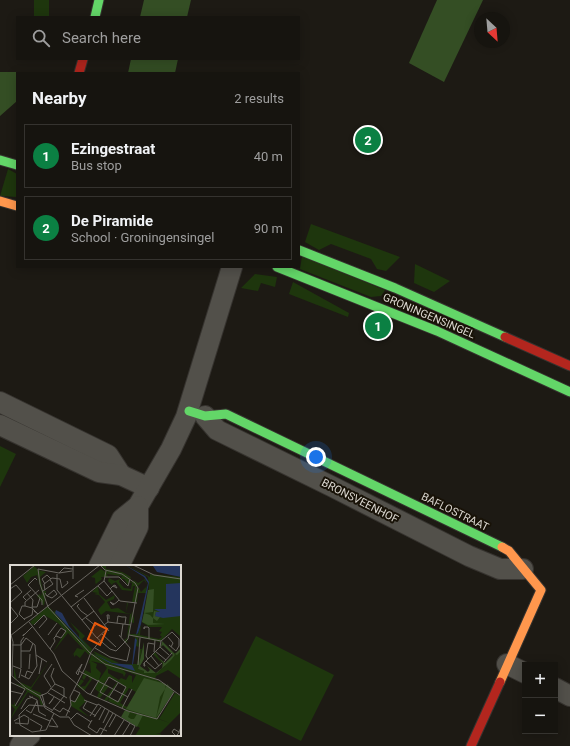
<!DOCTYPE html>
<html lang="en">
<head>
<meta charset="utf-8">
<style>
	body { margin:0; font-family:Roboto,sans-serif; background:#1f1d18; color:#f1f3f6 }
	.controls { position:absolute; right:12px; bottom:12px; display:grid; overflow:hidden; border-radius:0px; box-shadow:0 2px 10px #0003 }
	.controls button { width:36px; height:36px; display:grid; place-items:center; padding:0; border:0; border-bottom:1px solid #35332f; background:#16140f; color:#f1f3f6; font:20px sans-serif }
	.compass { position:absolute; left:474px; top:12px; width:36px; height:36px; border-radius:50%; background:#16140f; box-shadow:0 2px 10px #0003; rotate:154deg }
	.you { position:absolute; left:316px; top:457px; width:14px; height:14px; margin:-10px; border:3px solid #fff; border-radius:50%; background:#1a73e8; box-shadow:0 0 0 6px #1a73e833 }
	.badge { display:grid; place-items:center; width:26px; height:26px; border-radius:50%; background:#0b8043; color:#fff; font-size:13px; font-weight:700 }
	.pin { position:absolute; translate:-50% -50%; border:2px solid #fff; box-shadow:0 1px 4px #0006 }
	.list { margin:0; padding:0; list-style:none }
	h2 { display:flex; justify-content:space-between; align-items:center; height:52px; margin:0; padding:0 16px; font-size:17px }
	h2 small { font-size:13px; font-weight:400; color:#9e9e9e }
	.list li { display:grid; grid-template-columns:26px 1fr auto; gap:12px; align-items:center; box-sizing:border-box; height:64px; margin:0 8px 8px; padding:0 8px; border:1px solid #35332f; border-radius:0px }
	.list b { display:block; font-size:15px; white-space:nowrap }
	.list p { margin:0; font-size:13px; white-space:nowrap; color:#9e9e9e }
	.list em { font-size:13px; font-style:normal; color:#9e9e9e }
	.icon { flex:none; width:22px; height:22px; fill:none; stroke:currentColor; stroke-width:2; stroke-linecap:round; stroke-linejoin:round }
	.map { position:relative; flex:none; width:570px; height:746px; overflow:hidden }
	.search { position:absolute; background:#16140f; box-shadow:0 2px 10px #0003; left:16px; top:16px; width:284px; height:44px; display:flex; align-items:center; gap:10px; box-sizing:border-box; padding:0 14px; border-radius:0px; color:#9e9e9e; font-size:15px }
	.panel { position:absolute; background:#16140f; box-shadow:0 2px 10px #0003; left:16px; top:72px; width:284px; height:196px; border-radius:0px }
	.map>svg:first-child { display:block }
	.green { fill:#1e360d }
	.forest { fill:#344e24 }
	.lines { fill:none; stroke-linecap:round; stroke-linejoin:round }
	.street-casing { stroke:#36332f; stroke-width:22 }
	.fast-casing { stroke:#36332f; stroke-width:11 }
	.slow-casing { stroke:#36332f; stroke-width:11 }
	.jam-casing { stroke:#36332f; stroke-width:11 }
	.street { stroke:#52504a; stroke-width:20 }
	.fast { stroke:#63d668; stroke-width:9 }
	.slow { stroke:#ff974d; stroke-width:9 }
	.jam { stroke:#b3261e; stroke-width:9 }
	.labels { text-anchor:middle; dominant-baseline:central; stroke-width:4; stroke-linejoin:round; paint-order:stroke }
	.street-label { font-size:11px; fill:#dcd8d1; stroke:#181207 }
	.inset-road { fill:none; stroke:#696660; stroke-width:1 }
	.view { fill:#e8590c; fill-opacity:0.15; stroke:#e8590c; stroke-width:2 }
	.inset-edge { fill:none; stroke:#dcd8d1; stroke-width:2 }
</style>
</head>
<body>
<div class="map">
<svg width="570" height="746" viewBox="0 0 570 746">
	<rect width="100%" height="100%" fill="#1d1a14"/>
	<g class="green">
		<rect x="34" y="0" width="15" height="16"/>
		<polygon points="8,169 17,174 17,197 0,196"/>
		<polygon points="311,224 400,257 386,271 377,269 371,259 331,244 319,250 305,242"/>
		<polygon points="302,256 385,290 381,296 371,297 300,269"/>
		<polygon points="415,264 450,281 434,292 414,283"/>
		<polygon points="255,274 277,277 275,287 261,283 258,291 241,288"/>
		<polygon points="293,282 349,313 348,317 289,294"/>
		<polygon points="0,446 16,454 0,487"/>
		<polygon points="256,636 334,675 301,741 223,702"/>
	</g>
	<g class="forest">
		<polygon points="144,0 191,0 187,17 140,17"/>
		<polygon points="437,0 483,0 444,82 409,63"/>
		<polygon points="131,59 178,59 175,73 128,73"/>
		<polygon points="0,72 38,72 17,73 17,101 0,116"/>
	</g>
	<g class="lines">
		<g class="street-casing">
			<g id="street">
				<polyline points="0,402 108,455 121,475"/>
				<polyline points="205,416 217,430 333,487 469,556 500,569 523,569"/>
				<polyline points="0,425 99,472 121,475 149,488"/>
				<polyline points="99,566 122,519 138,506 171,449 186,417 232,267"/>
				<polyline points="119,566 138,527 138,506"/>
				<polyline points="507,664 525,673"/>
				<polyline points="555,688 570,696"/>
				<polyline points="20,746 23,741 30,735"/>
			</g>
		</g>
		<g class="fast-casing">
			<g id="fast">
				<polyline points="95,17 99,0"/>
				<polyline points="0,160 17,165"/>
				<polyline points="299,250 395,288 505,337"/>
				<polyline points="277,267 437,331 570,392"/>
				<polyline points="189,411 205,416 226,414 502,547"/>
			</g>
		</g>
		<g class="slow-casing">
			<g id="slow">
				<polyline points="0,201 17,206"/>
				<polyline points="500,682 541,590 509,551 502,547"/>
			</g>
		</g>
		<g class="jam-casing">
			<g id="jam">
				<polyline points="79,73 83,59"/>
				<polyline points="505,337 570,366"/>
				<polyline points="471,746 500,682"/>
			</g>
		</g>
		<use href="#street" class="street"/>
		<use href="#fast" class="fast"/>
		<use href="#slow" class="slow"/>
		<use href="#jam" class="jam"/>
	</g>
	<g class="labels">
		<g class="street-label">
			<text transform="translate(429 316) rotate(23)">GRONINGENSINGEL</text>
			<text transform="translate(360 501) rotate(27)">BRONSVEENHOF</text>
			<text transform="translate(455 512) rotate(26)">BAFLOSTRAAT</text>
		</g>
	</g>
	<g transform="translate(10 565)">
		<rect width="171" height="171" fill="#1d1a14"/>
		<path d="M96 0V4L112 7 121 12 118 20 114 14H111L112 11 97 9 98 12H91L92 14 86 19 85 16 86 22 85 13 81 12 91 4 97 8 91 1ZM117 0 140 12V9L171 12V72L162 64 150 77 128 72 129 82 126 81 125 72 118 70 117 78 114 75 117 73 120 49 96 46 91 50 88 45 95 37 89 30 84 29 88 28 82 27 88 21 89 29 96 35 105 30 104 34 97 37 101 44 108 43 116 48 117 38 115 37 118 38 116 48 121 49V53L122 46 124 53V58L120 57V69H128L131 59 130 70 149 74 152 72 150 70 152 67 149 66 152 62H139L132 57 139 25 138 12ZM24 1 28 5 26 8 28 5 36 7 30 12 33 26H36L34 41 27 31 30 29 31 32 32 28 27 10 21 12 17 18 13 11ZM99 13 105 16 110 14 109 17 114 23 121 24 122 18 119 17 124 16 122 14 128 18 135 14 137 19 134 15 126 23H129L131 27 137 21 136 28H128L127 37H122L125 21H123L122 26 112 25 106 17 102 19 103 21 98 16ZM38 41 44 47 46 45 45 48 69 74V69L60 57 75 71 72 74 82 84 79 90 75 86 70 93 66 90 64 92V89L62 91 67 83 74 85 58 68 43 87 56 66 48 58 34 50 23 60 20 57ZM171 83V114L158 105 146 111 145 114 162 123 148 154 160 158 150 168H146L151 169 150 171H125L130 163 116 154V144L98 136 100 132 108 137 116 122 108 117 109 115 97 136 94 135 107 117 99 112 94 118 99 121 90 133 87 132 89 127 85 124 88 116 83 113 74 126 67 121 71 114 74 116 69 122 75 121 80 114 77 110 74 115 72 113 75 105 81 108 80 97 78 100 82 88 102 99 86 90 83 86 109 98 103 99 114 103 115 100 110 99H127L130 84H132L128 104 134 106 136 103 134 108H147L155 101 143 89 145 87 154 100 165 90 162 87 167 89ZM81 96 94 99 97 103 89 115 91 108 86 103 87 99ZM98 104 113 109 114 112 116 108 113 105 126 110 122 118V111L119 110 116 115 111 113 109 115 98 108ZM119 123 126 127 117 142 110 138ZM40 95 21 124 31 128 30 134 33 139 31 141 29 133 18 127 0 155 5 144 0 139 4 140V137L7 142 17 126 5 118 13 121 4 113V102L7 116 21 122ZM70 128 76 136 69 143 79 152 61 141V136L64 137ZM165 128 171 131V147L160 158 149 154Z" fill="#1e360d" fill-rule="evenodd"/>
		<path d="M144 24 143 47 134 48 138 25ZM144 46 150 47H146L145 51 150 52 147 56 143 53V58L155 59 138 60 132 57 134 48 140 50 143 53ZM152 76 165 89 171 83V86L167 90 165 89 163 87 165 90 161 95 147 108H134V106L128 104 134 77V94L130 101 138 107 140 105 137 101 146 108 152 103 153 98 149 93 155 98 163 90 153 80 151 82ZM134 113 156 119 155 124 157 119 164 127 146 153 155 124 150 132 146 153 116 144ZM115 145 120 147 118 152 121 154H124L127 149 133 150 127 162 111 152Z" fill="#344e24"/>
		<path d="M115 0 135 11 139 17 131 59 128 68 126 70 138 18 134 12ZM171 0V12L147 7 143 1ZM171 18V51L153 53 145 51 146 47H150L144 44H156V19ZM46 45 52 48 59 61 81 86 45 48ZM125 73 127 75 123 99 122 100 125 106 100 98 82 88 102 98 122 100Z" fill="#24355d"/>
		<path class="inset-road" d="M123 0 144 10 171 14M28 4 30 19 38 42 80 88 95 99 149 115 171 131M28 4 49 8M62 6 49 8 54 3 63 4M47 9V25L86 72 100 84 106 86 118 74 128 23 125 18 112 9 95 5 90 0M95 12H109L118 21 120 14M50 14 52 23 58 18 57 16M63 14V0M27 15 25 13 18 20 32 35V40M94 16 110 36 127 38M35 19 32 14 37 10 41 14M0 20 25 0M88 21 97 31 102 26M0 24 6 20 12 27 0 38M100 24 103 21 107 23 105 20 103 21M35 25 34 19 42 13 50 14M33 26 43 19 40 15M17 28 23 35 22 43M35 28 37 31 44 25 47 29 42 33 37 31M68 32 65 31 74 25M74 33 99 66M16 35 13 32 21 25M69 39 67 41 71 46 78 51M104 39 100 37 103 40 107 37 109 35M0 41 8 51 0 59M15 41H12L9 49 15 55M22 42H27L30 33M61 42 94 16 96 6M24 46 28 49 22 43 15 41V37L29 25M76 53 86 61M14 54 22 50 23 44M72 55 84 46M19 57 44 89 52 106 77 128 118 146 147 154 164 127M98 57 97 50H99V54M107 58 108 51 112 52H116L115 59M24 60 34 50 37 54 29 63M94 60 98 57 121 60M135 62 134 64V62H138L139 63V74M15 69 13 70V71L23 61M92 69 106 82M1 70 3 77 2 111 16 123M38 70 47 58M119 70 151 76M0 71 90 0M111 72 113 59M158 72 163 78 161 82M87 73 97 64M151 76 162 67 169 74V81L166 86 159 80M2 80H11L16 73 25 80 27 101 19 114 11 110M150 82 159 90M85 83 100 92 117 96 120 83 109 70M40 84 45 76 44 74V73L46 71V70L51 63 56 66 51 73 46 71M11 86H20L23 78M145 86 156 95M144 87 145 75M26 90 37 97M141 91 149 101M138 94 136 91 138 78 144 79M136 96 145 104 152 98M154 97 162 88M134 98V101H135L134 98 150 82 151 76M128 100 130 73M3 101 11 104 9 113M11 103V76L14 72M44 103 41 111 45 119M75 103 81 87 90 76M19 104 20 89M69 106 68 110 66 108 72 99 69 106 118 132M29 109 32 94M15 112 17 106 23 108M99 112 116 122 108 137 90 127ZM0 117 15 124 5 141M41 122 34 111 42 99M16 123 30 131M40 123 57 133M0 126 13 129M38 128 55 138M32 129 35 141 42 145M80 130 89 115M19 131 27 135 29 147 36 151M30 131 35 143 50 152H59L64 160 82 171M30 131 37 128 45 119 54 123V131L41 147M99 132 108 118M43 134 39 139 44 132M60 135 65 137 70 128 64 125M74 135 87 140M77 136 73 143 86 151M34 141 19 140 9 150 10 160 22 167 36 165 44 148M43 143 50 147 53 143 60 147M112 143 122 124M11 144 17 134 23 132M16 145 21 148 27 136M23 149 40 156M56 151 61 140 60 132 75 103M80 151 88 139 125 161 120 171M84 152 91 142M20 154 32 161 30 166M61 154 67 148 81 157M82 155 78 162 87 168 90 163 97 166M89 155 95 143M4 156 14 150 19 153 18 159M5 158 18 159M93 158 99 146M39 161 48 162 42 153M99 162 106 150M171 162 169 167 168 169 166 171 162 167 164 164 169 167H171M90 171 103 148M104 171 114 155M112 171 120 158"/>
		<path class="view" d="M85 58 97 64 90 80 78 74Z"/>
		<rect width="171" height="171" class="inset-edge"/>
	</g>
</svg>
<div class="controls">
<button>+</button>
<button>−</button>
</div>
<svg class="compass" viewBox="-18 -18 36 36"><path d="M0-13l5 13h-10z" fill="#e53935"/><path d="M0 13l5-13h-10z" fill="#9e9e9e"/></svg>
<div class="you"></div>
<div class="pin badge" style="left:378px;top:326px">1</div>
<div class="pin badge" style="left:368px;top:140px">2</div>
<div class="search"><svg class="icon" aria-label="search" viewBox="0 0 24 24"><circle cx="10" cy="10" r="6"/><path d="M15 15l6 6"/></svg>Search here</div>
<section class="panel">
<h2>Nearby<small>2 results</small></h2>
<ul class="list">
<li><span class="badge">1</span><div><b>Ezingestraat</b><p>Bus stop</p></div><em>40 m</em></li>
<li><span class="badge">2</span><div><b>De Piramide</b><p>School · Groningensingel</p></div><em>90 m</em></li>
</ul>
</section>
</div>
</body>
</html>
